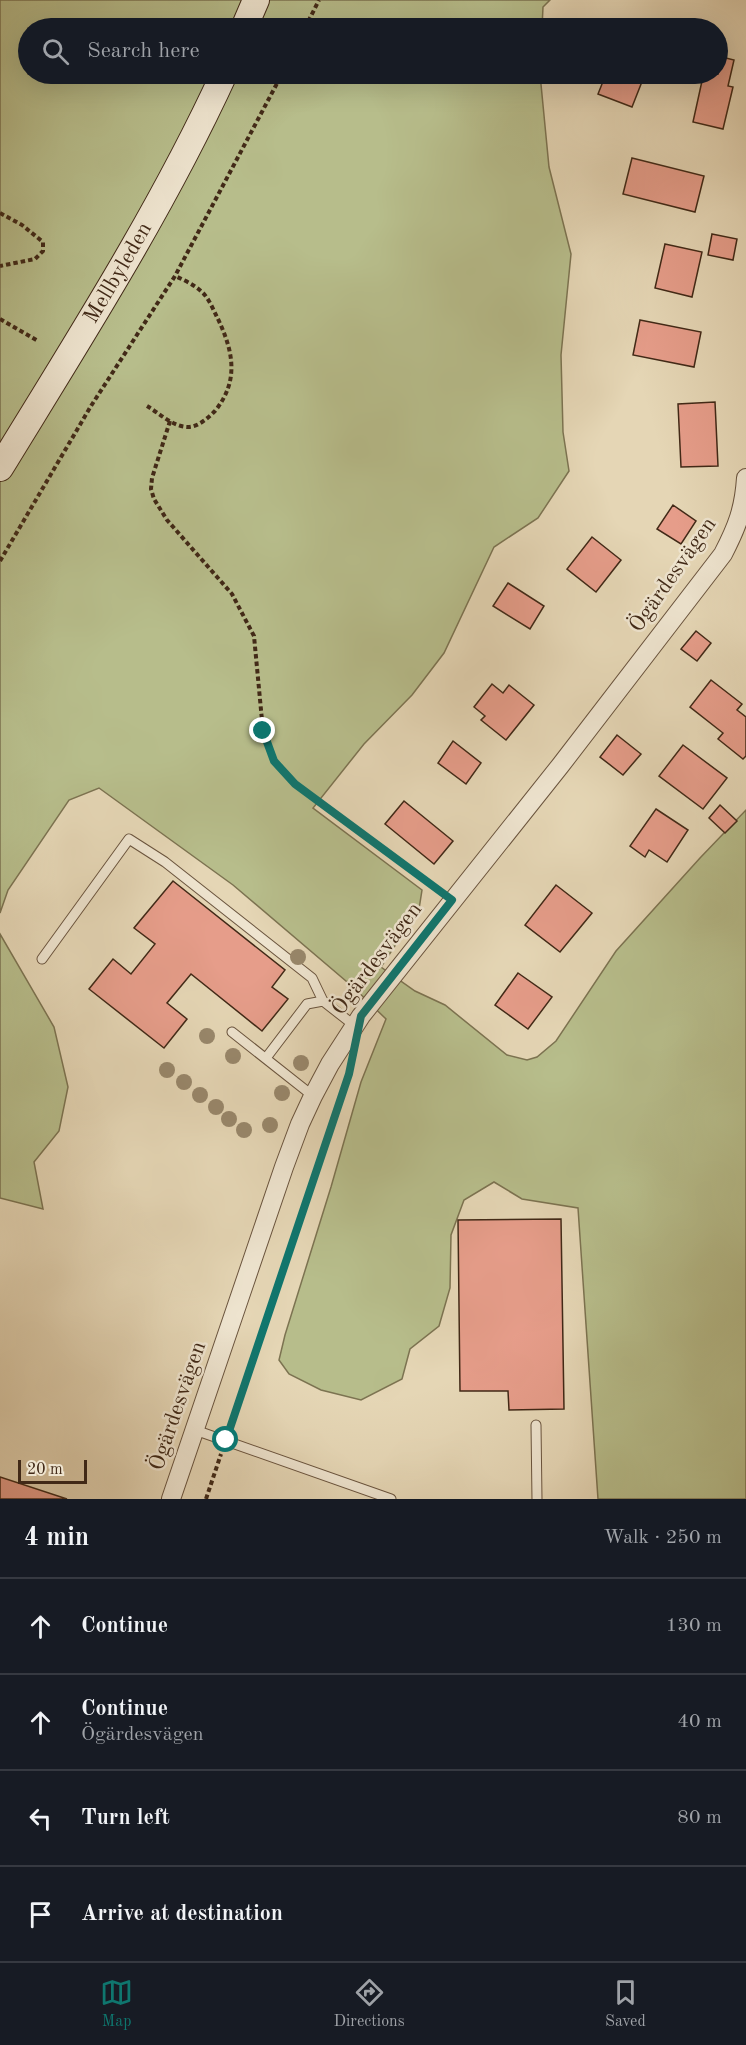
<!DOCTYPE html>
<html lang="en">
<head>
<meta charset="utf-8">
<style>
	body { margin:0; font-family:"Old Standard TT",serif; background:#20242c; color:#f1f3f6 }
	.scale { position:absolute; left:18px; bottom:15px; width:69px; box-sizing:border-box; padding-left:6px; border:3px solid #412917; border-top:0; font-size:16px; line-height:21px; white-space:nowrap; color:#412917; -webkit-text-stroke:4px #eee4cf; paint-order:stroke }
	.stop { position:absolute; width:18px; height:18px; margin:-14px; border:4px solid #0f766e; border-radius:50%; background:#fff }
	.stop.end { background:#0f766e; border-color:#fff; box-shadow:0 2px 6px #0008 }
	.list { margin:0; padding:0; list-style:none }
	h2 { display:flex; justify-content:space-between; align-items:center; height:78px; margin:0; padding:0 24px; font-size:26px }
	h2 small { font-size:20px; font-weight:400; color:#9ea1a6 }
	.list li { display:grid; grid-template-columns:39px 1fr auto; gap:18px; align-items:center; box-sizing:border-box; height:96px; padding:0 24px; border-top:2px solid #363941 }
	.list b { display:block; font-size:22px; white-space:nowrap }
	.list p { margin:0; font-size:20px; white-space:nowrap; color:#9ea1a6 }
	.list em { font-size:20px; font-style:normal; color:#9ea1a6 }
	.icon { flex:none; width:33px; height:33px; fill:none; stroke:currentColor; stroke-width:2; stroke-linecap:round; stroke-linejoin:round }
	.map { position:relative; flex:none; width:746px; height:1499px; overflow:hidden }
	.search { position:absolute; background:#171b24; box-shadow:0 6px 24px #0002; left:18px; right:18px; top:18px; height:66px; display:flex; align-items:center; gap:15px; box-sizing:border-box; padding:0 21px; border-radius:33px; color:#9ea1a6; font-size:22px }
	.sheet { height:462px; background:#171b24 }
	nav { display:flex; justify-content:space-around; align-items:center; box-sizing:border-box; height:84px; border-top:2px solid #363941; background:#171b24; font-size:16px; color:#9ea1a6 }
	nav a { display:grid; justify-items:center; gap:3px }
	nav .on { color:#0f766e }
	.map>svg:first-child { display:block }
	.green { fill:#b7bd8b; stroke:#7c7351; stroke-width:1.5 }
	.building { fill:#e69d8a; stroke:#412917; stroke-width:1.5 }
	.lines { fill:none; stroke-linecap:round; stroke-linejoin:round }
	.lane-casing { stroke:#6a543e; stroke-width:11 }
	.street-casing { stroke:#6a543e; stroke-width:20 }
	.secondary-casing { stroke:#412917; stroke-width:28 }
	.path { stroke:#412917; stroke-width:4; stroke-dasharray:4.5 3; stroke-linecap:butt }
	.lane { stroke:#eee4cf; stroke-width:9 }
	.street { stroke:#eee4cf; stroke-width:18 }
	.secondary { stroke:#eee4cf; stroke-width:26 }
	.tree { fill:#98876b }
	.route { stroke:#0f766e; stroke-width:8 }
	.labels { text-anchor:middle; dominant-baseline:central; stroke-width:5; stroke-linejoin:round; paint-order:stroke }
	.street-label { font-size:22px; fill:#412917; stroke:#eee4cf }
</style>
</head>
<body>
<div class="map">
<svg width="746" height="1499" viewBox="0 0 746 1499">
	<rect width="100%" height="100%" fill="#e5d6b5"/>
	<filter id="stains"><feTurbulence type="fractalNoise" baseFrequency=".00333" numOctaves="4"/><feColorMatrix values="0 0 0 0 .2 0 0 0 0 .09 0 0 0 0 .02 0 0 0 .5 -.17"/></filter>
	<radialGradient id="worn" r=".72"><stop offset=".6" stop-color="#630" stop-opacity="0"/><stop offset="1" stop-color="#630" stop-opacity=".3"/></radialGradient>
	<g class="green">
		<polygon points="0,0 550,0 543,7 542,28 28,28 28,74 540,74 549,167 571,254 561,355 563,432 569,471 538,518 494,547 444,653 412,695 364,744 313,808 422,890 419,909 381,967 415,991 445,1005 507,1055 527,1060 537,1057 556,1041 616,951 700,858 746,810 746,1499 598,1499 578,1208 522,1199 494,1182 464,1200 451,1235 450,1288 439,1326 410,1349 402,1379 361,1400 321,1390 289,1374 279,1360 285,1335 331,1187 361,1082 386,1019 353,987 233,885 99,788 69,800 8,890 0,913"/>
		<polygon points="0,934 54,1027 68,1087 59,1131 34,1162 43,1209 0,1198"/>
	</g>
	<g class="building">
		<polygon points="718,56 734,60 728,86 733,87 723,129 693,122 702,81 697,80 698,74 718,74"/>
		<polygon points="606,74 645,74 632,107 598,94"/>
		<polygon points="632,158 704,176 695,212 623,194"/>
		<polygon points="712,234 737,239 733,260 708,255"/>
		<polygon points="665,244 702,252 692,297 655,288"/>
		<polygon points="640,320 701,332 694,367 633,355"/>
		<polygon points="715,402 718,466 681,467 678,404"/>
		<polygon points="673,505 696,521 681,544 657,529"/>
		<polygon points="592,537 621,560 596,592 567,569"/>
		<polygon points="508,583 544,606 530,629 493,606"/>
		<polygon points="696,631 711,643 697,661 681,649"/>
		<polygon points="711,680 742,704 737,710 746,717 746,756 743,759 718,739 723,733 690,707"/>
		<polygon points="492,684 503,693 509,685 534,705 506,740 481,720 485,716 474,707"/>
		<polygon points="617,735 641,754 623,775 600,757"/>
		<polygon points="453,741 481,763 466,784 438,763"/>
		<polygon points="683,745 727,778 703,809 659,776"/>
		<polygon points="404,801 453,841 434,864 385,824"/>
		<polygon points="720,805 737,821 725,833 709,818"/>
		<polygon points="656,809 688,830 667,862 649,850 645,857 630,846"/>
		<polygon points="173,881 285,970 272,987 288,999 262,1031 191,974 167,1003 187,1019 164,1048 89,989 113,959 131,974 155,944 134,928"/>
		<polygon points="556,885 592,913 560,952 525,925"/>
		<polygon points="518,973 552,997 528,1029 495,1005"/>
		<polygon points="561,1219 564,1409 509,1410 508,1391 460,1391 458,1220"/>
		<polygon points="0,1477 67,1499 0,1499"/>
	</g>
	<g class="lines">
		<g class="lane-casing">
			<g id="lane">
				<polyline points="42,959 129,839 165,862 312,978 323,1001"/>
				<polyline points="232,1032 313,1096"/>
				<polyline points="266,1058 307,1004 323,1001 355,1026"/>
				<polyline points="536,1425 537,1499"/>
				<polyline points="195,1430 391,1499"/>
			</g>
		</g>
		<g class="street-casing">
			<path id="street" d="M171 1499 284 1167 300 1124 313 1096 330 1064 361 1016 560 766 723 554C737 527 744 509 746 478"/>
		</g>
		<g class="secondary-casing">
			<g id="secondary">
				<polyline points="244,28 256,0"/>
				<path id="s1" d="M0 468C79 339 161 211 224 74"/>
			</g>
		</g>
		<g class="path">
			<polyline points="305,28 319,0"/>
			<polyline points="0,213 22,225 43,242 43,251 35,259 0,266"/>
			<polyline points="0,319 38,341"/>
			<path d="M147 406C159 413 173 427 188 427 198 427 208 418 215 411 240 380 233 350 217 317 213 309 209 299 203 293 195 285 184 280 175 276"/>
			<polyline points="170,421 152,478 151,489 154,499 167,520 232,594 254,636 263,731 274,761 295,784 437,889"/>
			<polyline points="0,561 91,406 175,276 282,74"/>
			<polyline points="230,1427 347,1079"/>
			<polyline points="206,1499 221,1454"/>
		</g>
		<use href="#lane" class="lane"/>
		<use href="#street" class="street"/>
		<use href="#secondary" class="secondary"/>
	</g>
	<g class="tree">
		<circle cx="298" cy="957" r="8"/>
		<circle cx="207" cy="1036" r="8"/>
		<circle cx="233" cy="1056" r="8"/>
		<circle cx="301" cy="1063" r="8"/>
		<circle cx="167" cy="1070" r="8"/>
		<circle cx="184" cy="1082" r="8"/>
		<circle cx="282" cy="1093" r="8"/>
		<circle cx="200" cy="1095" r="8"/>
		<circle cx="216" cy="1107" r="8"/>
		<circle cx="229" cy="1119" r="8"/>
		<circle cx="270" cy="1125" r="8"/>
		<circle cx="244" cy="1130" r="8"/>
	</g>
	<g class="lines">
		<polyline class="route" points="226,1440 349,1074 361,1016 452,900 295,784 274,761 263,731"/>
	</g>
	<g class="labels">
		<g class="street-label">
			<text stroke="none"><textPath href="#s1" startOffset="228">Mellbyleden</textPath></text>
			<text transform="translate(673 575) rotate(-55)">Ögärdesvägen</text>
			<text transform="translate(377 959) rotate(-53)">Ögärdesvägen</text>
			<text transform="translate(178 1406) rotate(-71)">Ögärdesvägen</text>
		</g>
	</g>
	<rect width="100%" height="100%" filter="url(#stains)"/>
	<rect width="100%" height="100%" fill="url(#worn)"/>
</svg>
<div class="scale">20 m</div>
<div class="stop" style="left:226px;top:1440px"></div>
<div class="stop end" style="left:263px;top:731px"></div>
<div class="search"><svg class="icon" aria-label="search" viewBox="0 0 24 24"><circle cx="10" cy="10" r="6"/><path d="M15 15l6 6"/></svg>Search here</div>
</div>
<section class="sheet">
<h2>4 min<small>Walk · 250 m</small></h2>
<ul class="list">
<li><svg class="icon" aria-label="ahead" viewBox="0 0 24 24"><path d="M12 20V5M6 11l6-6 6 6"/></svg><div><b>Continue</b></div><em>130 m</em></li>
<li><svg class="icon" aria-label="ahead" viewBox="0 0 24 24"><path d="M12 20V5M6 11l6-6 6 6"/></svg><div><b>Continue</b><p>Ögärdesvägen</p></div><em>40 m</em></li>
<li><svg class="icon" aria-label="left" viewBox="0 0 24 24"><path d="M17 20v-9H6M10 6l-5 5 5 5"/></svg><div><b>Turn left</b></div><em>80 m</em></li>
<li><svg class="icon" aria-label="arrive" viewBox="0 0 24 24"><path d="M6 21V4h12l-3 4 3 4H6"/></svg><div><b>Arrive at destination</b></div></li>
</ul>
</section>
<nav>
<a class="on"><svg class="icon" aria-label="map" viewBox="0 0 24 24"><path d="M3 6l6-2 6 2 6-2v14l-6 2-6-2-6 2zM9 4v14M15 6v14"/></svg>Map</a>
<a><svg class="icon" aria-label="directions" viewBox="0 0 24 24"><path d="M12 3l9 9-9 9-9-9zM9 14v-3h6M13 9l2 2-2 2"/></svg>Directions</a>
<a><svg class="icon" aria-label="saved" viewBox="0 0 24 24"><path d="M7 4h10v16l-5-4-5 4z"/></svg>Saved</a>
</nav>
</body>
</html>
